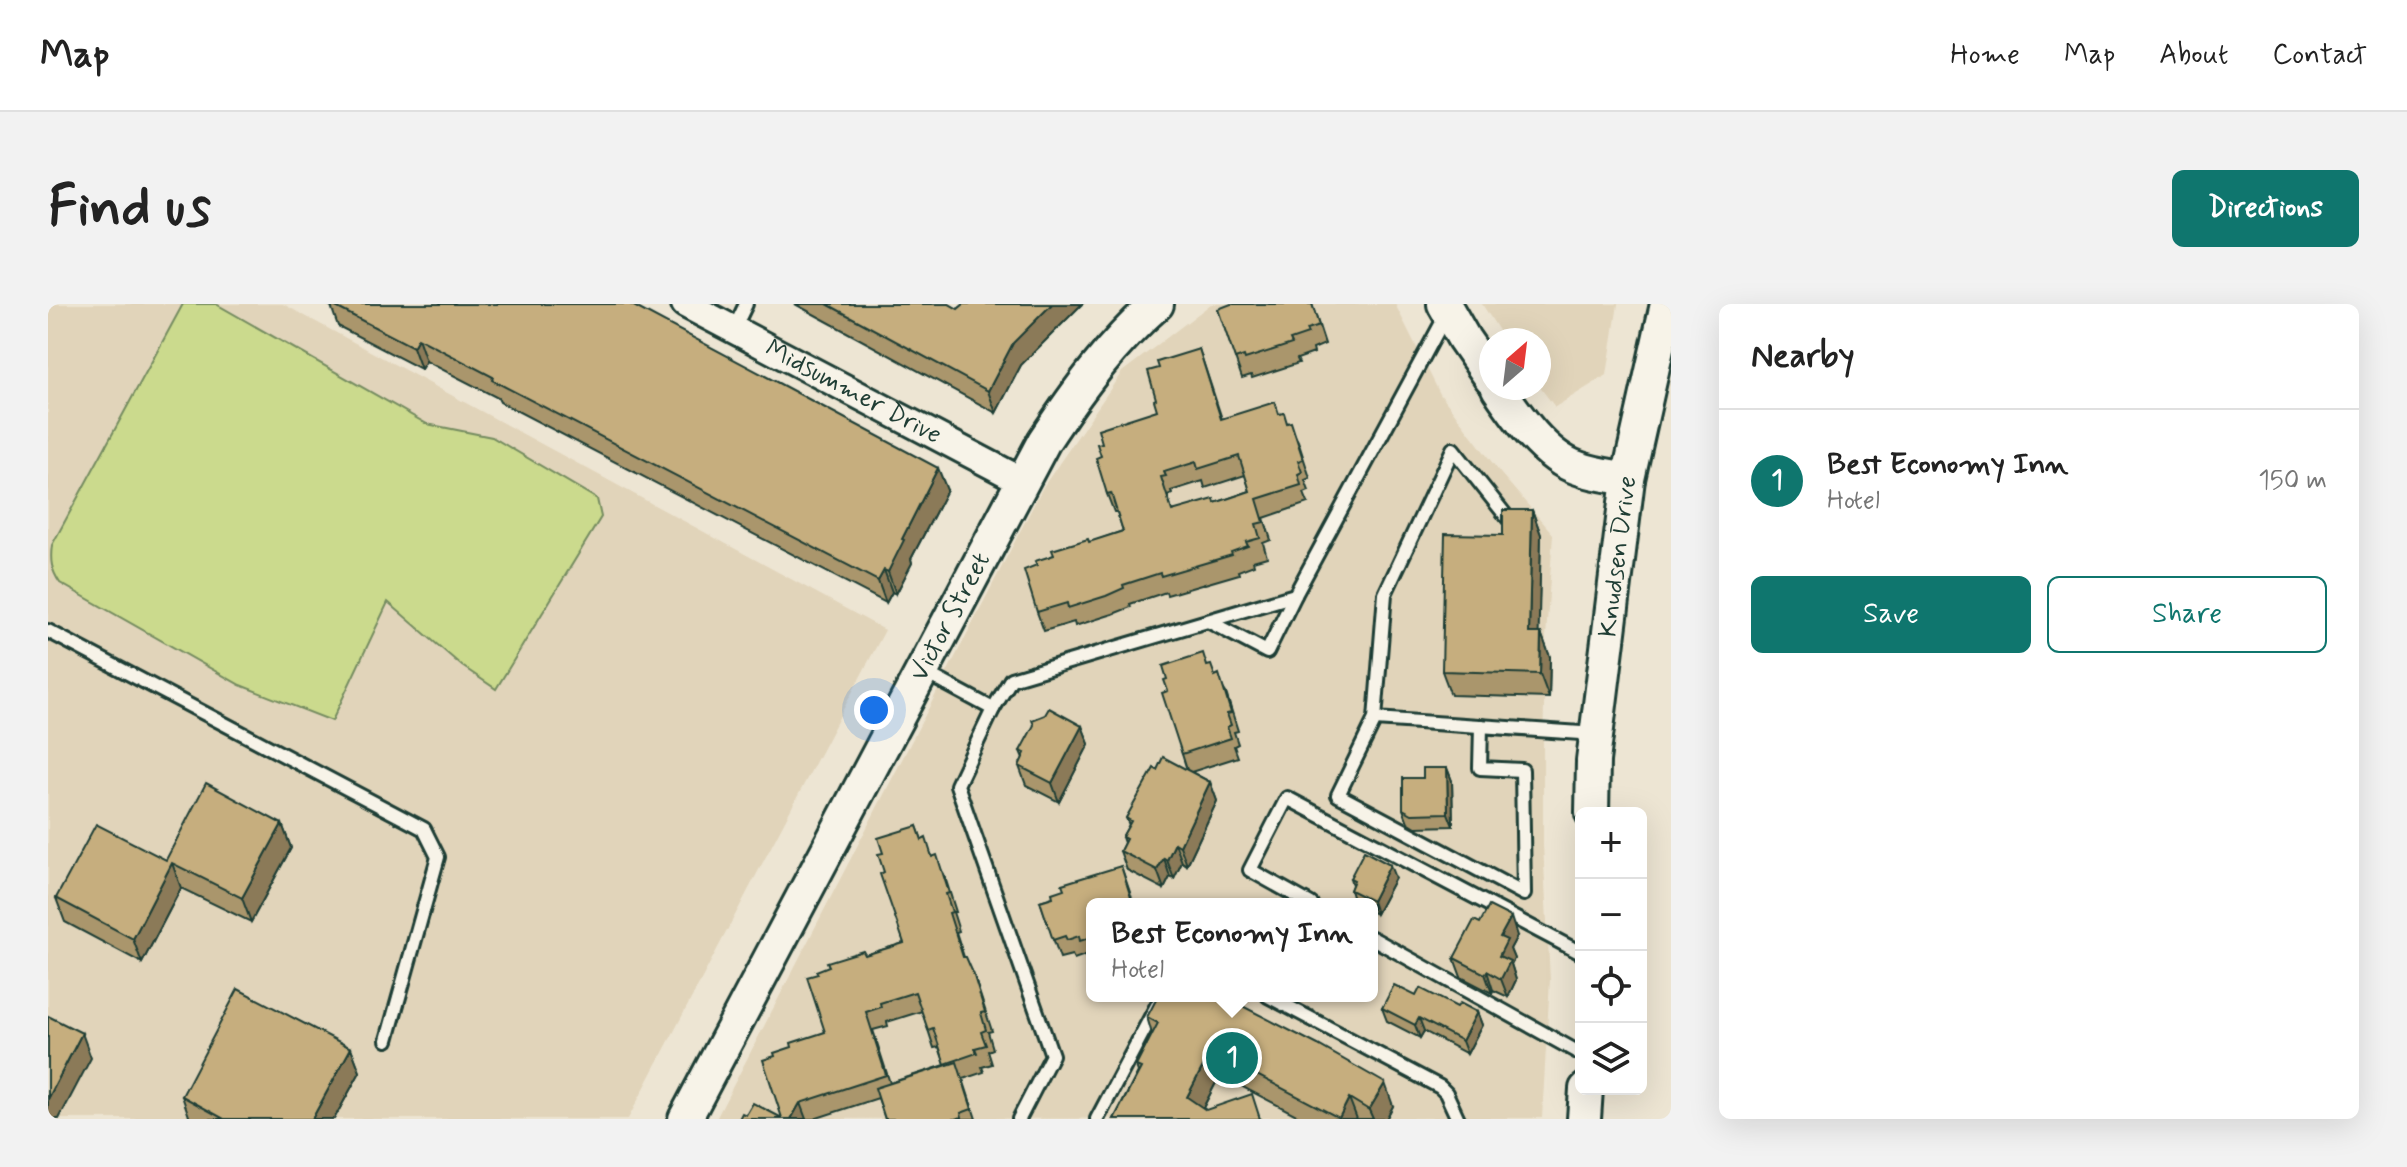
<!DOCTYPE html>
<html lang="en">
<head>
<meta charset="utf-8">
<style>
	body { margin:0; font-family:Mynerve,sans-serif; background:#f2f2f2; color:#222 }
	.controls { position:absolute; right:24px; bottom:24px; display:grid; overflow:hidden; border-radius:12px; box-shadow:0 8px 32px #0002 }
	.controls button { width:72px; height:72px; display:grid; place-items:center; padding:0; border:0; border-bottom:2px solid #e0e0e0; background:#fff; color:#222; font:40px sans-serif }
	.compass { position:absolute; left:1431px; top:24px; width:72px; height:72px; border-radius:50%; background:#fff; box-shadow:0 8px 32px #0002; rotate:28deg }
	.you { position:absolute; left:826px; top:406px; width:28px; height:28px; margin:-20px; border:6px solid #fff; border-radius:50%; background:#1a73e8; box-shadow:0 0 0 12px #1a73e833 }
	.badge { display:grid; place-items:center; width:52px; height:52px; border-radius:50%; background:#0f766e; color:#fff; font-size:26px; font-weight:700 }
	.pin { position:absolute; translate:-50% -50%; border:4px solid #fff; box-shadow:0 2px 8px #0006 }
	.popup { position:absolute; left:1038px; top:594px; width:292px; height:104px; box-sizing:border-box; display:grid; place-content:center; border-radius:12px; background:#fff; filter:drop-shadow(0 2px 6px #0005); font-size:26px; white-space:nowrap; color:#767676 }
	.popup b { font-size:30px; color:#222 }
	.popup::after { content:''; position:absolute; left:50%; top:100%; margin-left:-16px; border:16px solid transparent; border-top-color:#fff }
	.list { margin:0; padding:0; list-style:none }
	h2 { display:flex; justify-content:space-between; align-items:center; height:104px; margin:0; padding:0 32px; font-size:34px }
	h2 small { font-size:26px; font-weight:400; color:#767676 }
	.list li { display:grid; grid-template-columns:52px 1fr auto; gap:24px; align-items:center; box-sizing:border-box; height:144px; padding:0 32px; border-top:2px solid #e0e0e0 }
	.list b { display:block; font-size:30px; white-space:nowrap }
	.list p { margin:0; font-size:26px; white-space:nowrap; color:#767676 }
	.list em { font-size:26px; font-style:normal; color:#767676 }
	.actions { display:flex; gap:16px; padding:24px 32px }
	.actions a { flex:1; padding:18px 0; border:2px solid #0f766e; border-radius:12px; text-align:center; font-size:28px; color:#0f766e }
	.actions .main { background:#0f766e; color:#fff }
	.icon { flex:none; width:44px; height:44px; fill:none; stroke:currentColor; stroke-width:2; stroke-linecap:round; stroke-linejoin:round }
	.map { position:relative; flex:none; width:1623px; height:815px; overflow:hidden; border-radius:12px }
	header { display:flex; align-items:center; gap:48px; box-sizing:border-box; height:112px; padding:0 40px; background:#fff; border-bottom:2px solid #e0e0e0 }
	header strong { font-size:38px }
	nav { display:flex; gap:44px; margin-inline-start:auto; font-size:28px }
	.intro { display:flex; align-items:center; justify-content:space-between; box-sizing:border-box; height:192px; padding:0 48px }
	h1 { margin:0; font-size:56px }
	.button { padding:20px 36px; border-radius:12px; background:#0f766e; color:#fff; font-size:28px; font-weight:700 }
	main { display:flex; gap:48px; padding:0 48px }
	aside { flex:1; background:#fff; border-radius:12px; box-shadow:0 8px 32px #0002 }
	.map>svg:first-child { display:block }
	.built { fill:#e1d4ba; fill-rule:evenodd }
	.green { fill:#cbda8d; stroke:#758c60; stroke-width:2 }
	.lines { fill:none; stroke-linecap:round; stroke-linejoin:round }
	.service-casing { stroke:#1f3d34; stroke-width:18 }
	.minor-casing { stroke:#1f3d34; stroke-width:32 }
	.tertiary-casing { stroke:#1f3d34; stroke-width:38 }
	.service { stroke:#f7f3e8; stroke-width:12 }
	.minor { stroke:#f7f3e8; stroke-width:26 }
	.tertiary { stroke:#f7f3e8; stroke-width:32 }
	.wall { fill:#aa966c; stroke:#1f3d34; stroke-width:2; fill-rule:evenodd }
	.shaded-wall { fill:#8b7a58; stroke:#1f3d34; stroke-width:2 }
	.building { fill:#c6ae7e; stroke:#1f3d34; stroke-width:2; fill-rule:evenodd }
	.labels { text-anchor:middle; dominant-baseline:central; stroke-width:6; stroke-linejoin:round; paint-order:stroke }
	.street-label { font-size:26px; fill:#1f3d34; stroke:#f7f3e8 }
</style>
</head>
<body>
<header>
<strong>Map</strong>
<nav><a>Home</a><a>Map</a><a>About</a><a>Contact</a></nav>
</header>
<div class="intro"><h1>Find us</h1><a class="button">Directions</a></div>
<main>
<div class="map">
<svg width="1623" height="815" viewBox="0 0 1623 815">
	<rect width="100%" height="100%" fill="#ede5d3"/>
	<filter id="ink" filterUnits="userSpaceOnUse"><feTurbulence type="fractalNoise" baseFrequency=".0125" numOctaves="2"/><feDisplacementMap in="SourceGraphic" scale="16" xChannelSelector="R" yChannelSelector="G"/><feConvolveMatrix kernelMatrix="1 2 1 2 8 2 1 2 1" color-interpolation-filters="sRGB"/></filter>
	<g filter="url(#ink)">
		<g class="built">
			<polygon points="0,0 235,0 837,326 580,815 0,815"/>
			<path d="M1163 0H1347L1392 90 1453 170 1505 230 1498 333 1495 437V540L1502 676 1494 814 668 815 995 183 1074 68ZM1044 600H1324V692H1044Z"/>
			<polygon points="1434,0 1570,0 1559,71 1507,103 1491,82 1491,36 1457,36"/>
		</g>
		<path class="green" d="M135 0H168L379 120 444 133 549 195 553 213 448 385 414 362 340 298 284 417 192 381 12 279C3 266 2 256 4 241Z"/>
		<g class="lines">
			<g class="service-casing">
				<g id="service">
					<polyline points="686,25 698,0"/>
					<polyline points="1463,218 1405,145 1337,290 1327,415 1548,430"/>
					<polyline points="1160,317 1219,348 1247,291"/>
					<polyline points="0,327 376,525 390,553 339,736"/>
					<polyline points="876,368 945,405 909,481 1004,751 971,815"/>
					<polyline points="945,405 963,375 1247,291 1398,11"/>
					<polyline points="1327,415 1290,491 1476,590 1474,466 1432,464 1433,422"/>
					<polyline points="1263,600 1202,566 1239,494 1533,649"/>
					<polyline points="1324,634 1533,750"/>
					<polyline points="1220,692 1392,783 1398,789 1410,815"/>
					<polyline points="1049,815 1114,692"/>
				</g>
			</g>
			<g class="minor-casing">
				<g id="minor">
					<path id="s1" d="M637 0 974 177"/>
				</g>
			</g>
			<g class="tertiary-casing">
				<g id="tertiary">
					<polyline points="1396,0 1416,35 1443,74"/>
					<path d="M1450 84C1469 112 1497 153 1530 164 1546 170 1564 172 1580 175"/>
					<path id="s2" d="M1544 509 1545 457 1580 175 1619 0"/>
					<path id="s3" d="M637 815 996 137C1029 87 1064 39 1109 0"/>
					<polyline points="1536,815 1538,785"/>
				</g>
			</g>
			<use href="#service" class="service"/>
			<use href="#minor" class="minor"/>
			<use href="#tertiary" class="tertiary"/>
		</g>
		<g class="wall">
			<polygon points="278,0 582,0 899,186 863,255 864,259 848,290 844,288 838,299 452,98 450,94 378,57 373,65 290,22 283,2"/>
			<polygon points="747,0 901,0 910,5 916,0 1034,0 973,61 948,109"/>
			<polygon points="1264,0 1277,40 1265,45 1266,49 1249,55 1251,59 1204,74 1203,71 1194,74 1170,5"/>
			<path d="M1151 45 1174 115 1240 119 1250 137 1262 174 1257 176 1261 187 1256 189 1260 199 1216 214 1223 236 1215 239 1219 253 1205 257 1206 261 1190 267 1191 270 1119 291 1118 288 1082 300 1083 303 1065 310 1027 322 1026 318 996 327 989 308V261L1006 251 1075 227 1069 208H1066L1059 190 1053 152 1054 139 1109 106 1111 64ZM1197 171 1202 187 1167 199 1124 207 1120 192 1124 190 1123 187 1155 177 1157 184Z"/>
			<polygon points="1484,206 1493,231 1490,329 1493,329 1502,353 1501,394 1403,391 1394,367 1455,231"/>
			<polygon points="1167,372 1178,389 1190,427 1186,428 1190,440 1186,442 1190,453 1143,468 1162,478 1169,497 1139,561 1134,558 1126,575 1122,573 1116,585 1079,566 1072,547 1076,539 1074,533 1081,521 1078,514 1109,466 1139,466 1134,450 1120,387"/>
			<polygon points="1034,422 1041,440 1011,498 978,481 971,462 975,454 972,447"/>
			<polygon points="1399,464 1404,477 1405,522 1368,523 1360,518 1355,505 1375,474"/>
			<polygon points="234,520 243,544 203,618 133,584 94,659 17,618 8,594 118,556"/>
			<path d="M869 522 874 536 896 570 908 608H905L911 627 908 628 916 653 925 669 944 727 940 728 945 745 940 747 944 760 934 763 936 768 915 775 928 815H837L830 794 766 815H691L698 811 734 814 727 752 777 728 817 651 856 639 836 568 835 549ZM874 707 886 744 891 743 897 761 842 779 825 726 840 722 839 718Z"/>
			<polygon points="1073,562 1086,600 1044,600 1044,654 1039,656 1037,651 1026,655 1024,651 1012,654 992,597 1005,593"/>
			<polygon points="1302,574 1347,574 1328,610 1324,608 1324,600 1309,600 1306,599 1302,586 1304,581"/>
			<polygon points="1432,619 1469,632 1462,645 1466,655 1463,660 1468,676 1460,693 1445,686 1444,689 1413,673 1406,654"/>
			<polygon points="1409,703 1429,708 1434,721 1419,750 1376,727 1372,734 1339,717 1334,704"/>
			<polygon points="1099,713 1345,802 1338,815 1256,815 1172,771 1155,804 1158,806 1213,815 1066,815 1090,768 1088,762 1104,730"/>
			<polygon points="303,744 312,768 286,815 142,815 134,792"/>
		</g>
		<g class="shaded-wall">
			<polygon points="1004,0 1034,0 973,61 948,109 940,87 965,39"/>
			<polygon points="370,34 378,57 373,65 365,43"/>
			<polygon points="890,164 899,186 863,255 864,259 848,290 840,268 854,235"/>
			<polygon points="1484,206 1493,231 1490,353 1481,329"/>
			<polygon points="836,266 844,288 838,299 830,277"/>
			<polygon points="1493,329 1502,353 1501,394 1492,370"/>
			<polygon points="1034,422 1041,440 1011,498 1004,479"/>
			<polygon points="1399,464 1404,477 1405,522 1400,509"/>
			<polygon points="1162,478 1169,497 1139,561 1132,542"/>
			<polygon points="234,520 243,544 203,618 194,594"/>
			<polygon points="1127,539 1134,558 1126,575 1119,556"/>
			<polygon points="1116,554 1122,573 1116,585 1109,566"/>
			<polygon points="124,559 133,584 94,659 85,635"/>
			<polygon points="1342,561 1347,574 1328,610 1324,597"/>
			<polygon points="1463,613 1469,632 1462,645 1466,655 1463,660 1468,676 1460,693 1453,675 1451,652 1452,633"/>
			<polygon points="1439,667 1445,686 1444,689 1437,670"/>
			<polygon points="1429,708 1434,721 1419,750 1414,737"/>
			<polygon points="1371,714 1376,727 1372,734 1367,721"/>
			<polygon points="34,729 43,754 11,815 0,815 0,795"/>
			<polygon points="303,744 312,768 286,815 264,815"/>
			<polygon points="1163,747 1172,771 1149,815 1139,793"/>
			<polygon points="1337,779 1345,802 1338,815 1325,815 1321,806"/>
			<polygon points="1301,794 1309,815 1291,815 1291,814"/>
			<polygon points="752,799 758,815 743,815"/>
		</g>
		<g class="building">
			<polygon points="282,0 582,0 890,164 854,235 856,236 840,268 836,266 830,277 444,76 445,73 370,34 365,43"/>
			<polygon points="779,0 901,0 910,5 916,0 1004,0 965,39 940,87"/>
			<polygon points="1183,0 1264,0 1271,22 1258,26 1260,30 1242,36 1244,40 1197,55 1196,52 1187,55 1170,5"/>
			<path d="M1151 45 1173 115 1227 98 1231 110 1236 109 1239 119 1243 118 1255 155 1250 157 1254 168 1250 170 1253 181 1209 195 1216 218 1208 220 1212 234 1198 238 1200 242 1183 248 1184 251 1113 272 1112 269 1075 281 1076 284 1058 292 1020 304 1019 299 989 308 976 266 989 261 987 257 1006 251 1004 246 1040 235 1041 238 1075 227 1063 189 1059 190 1048 154 1053 152 1049 140 1054 139 1050 125 1109 106 1106 96 1108 95 1100 67 1111 64 1109 58ZM1191 152 1202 187 1167 199 1166 195 1124 207 1113 173 1118 172 1116 168 1148 158 1150 165Z"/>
			<polygon points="1455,206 1484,206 1481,329 1493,329 1492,370 1394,367 1397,230 1455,231"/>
			<polygon points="1155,349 1159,362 1163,361 1167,372 1171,370 1183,409 1179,410 1183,421 1179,423 1183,434 1134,450 1114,389 1120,387 1116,376 1119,375 1115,362"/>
			<polygon points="1001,404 1034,422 1004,479 971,462 977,449 972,447 986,421 984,416 997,411"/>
			<polygon points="1115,453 1162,478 1132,542 1127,539 1119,556 1116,554 1109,566 1072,547 1078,535 1074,533 1083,517 1078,514 1106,464 1109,466"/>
			<polygon points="1375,464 1399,464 1400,509 1364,510 1355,505 1355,474 1375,474"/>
			<polygon points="158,479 234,520 194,594 124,559 85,635 8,594 48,520 118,556"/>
			<polygon points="869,522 874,536 878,534 884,553 889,551 901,589 898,590 904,608 901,609 915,653 918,653 925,669 937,708 933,709 938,726 933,728 938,741 927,744 929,749 897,760 885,724 880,726 867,688 832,699 833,703 818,708 838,771 752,799 743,815 691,815 694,809 698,811 705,799 734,814 715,756 727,752 726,749 744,743 743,739 777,728 759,673 770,670 768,667 781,662 779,658 815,647 817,651 856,639 832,570 836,568 830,550 835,549 830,534"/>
			<polygon points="1316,547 1342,561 1324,597 1302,586 1306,576 1302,574"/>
			<polygon points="1073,562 1085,600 1044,600 1044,633 1032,637 1031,632 1019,636 1017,632 1005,636 992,597 1005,593 1004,589 1016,585 1014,580"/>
			<polygon points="1441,602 1463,613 1452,633 1459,636 1451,652 1462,657 1453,675 1439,667 1437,670 1406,654 1426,616 1432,619"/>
			<polygon points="1346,681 1368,692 1372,684 1409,703 1412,699 1429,708 1414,737 1371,714 1367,721 1334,704"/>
			<polygon points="190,685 303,744 264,815 176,815 134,792"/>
			<polygon points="1110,692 1175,692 1270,741 1337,779 1321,806 1301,794 1291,814 1163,747 1139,793 1158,806 1204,790 1212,815 1066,815 1093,764 1088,762 1110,719 1099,713"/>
			<polygon points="0,712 34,729 0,795"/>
			<polygon points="909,758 924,805 913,809 914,813 907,815 837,815 827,784"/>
		</g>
	</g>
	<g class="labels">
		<g class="street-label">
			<text stroke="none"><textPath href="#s1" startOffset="190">Midsummer Drive</textPath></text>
			<text stroke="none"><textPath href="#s2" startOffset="258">Knudsen Drive</textPath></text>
			<text stroke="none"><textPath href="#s3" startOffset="568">Victor Street</textPath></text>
		</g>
	</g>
</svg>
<div class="controls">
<button>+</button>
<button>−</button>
<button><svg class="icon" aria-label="locate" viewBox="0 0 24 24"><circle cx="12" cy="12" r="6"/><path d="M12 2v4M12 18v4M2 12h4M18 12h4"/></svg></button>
<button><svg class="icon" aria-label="layers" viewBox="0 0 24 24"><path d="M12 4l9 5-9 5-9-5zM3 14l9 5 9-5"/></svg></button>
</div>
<svg class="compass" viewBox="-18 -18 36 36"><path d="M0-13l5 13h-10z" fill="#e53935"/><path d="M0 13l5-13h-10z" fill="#767676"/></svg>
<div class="you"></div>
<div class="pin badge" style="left:1184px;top:754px">1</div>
<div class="popup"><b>Best Economy Inn</b>Hotel</div>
</div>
<aside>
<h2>Nearby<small></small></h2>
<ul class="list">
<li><span class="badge">1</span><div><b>Best Economy Inn</b><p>Hotel</p></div><em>150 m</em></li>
</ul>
<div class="actions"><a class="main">Save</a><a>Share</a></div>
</aside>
</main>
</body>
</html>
